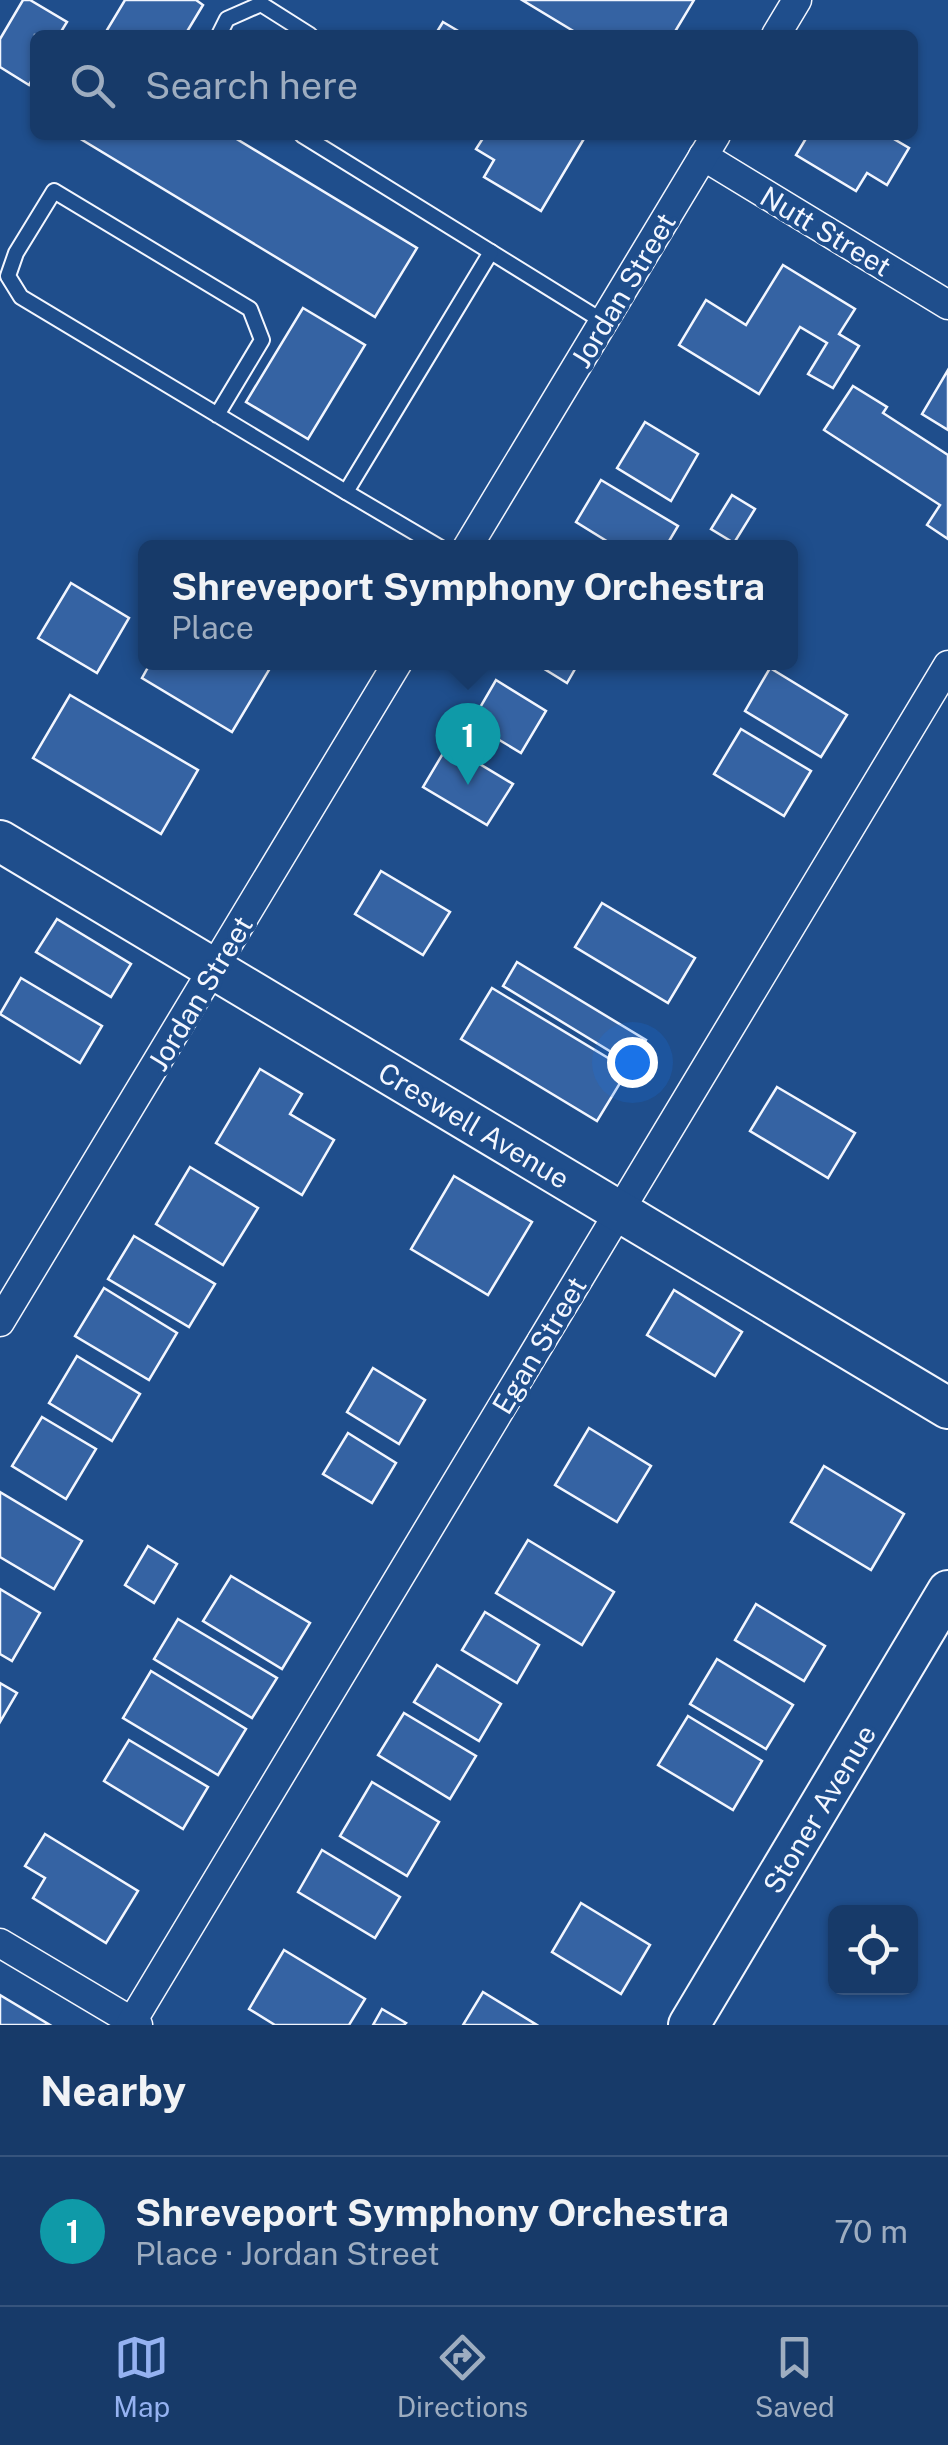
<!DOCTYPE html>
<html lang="en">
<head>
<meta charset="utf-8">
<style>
	body { margin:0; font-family:"Public Sans",sans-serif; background:#244571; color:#f1f3f6 }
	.controls { position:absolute; right:30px; bottom:30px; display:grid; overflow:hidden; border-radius:15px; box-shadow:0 2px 8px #0004 }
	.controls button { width:90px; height:90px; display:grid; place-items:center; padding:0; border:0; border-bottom:2px solid #36547d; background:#173a69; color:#f1f3f6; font:50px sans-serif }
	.you { position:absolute; left:632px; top:1062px; width:35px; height:35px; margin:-25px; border:8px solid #fff; border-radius:50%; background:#1a73e8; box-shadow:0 0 0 15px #1a73e833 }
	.badge { display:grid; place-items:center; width:65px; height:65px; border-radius:50%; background:#95b2f1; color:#fff; font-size:32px; font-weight:700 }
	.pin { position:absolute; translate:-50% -82px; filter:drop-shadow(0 2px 5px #0008) }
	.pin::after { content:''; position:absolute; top:52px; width:35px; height:30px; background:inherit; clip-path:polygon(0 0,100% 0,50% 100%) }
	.popup { position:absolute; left:138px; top:540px; width:660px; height:130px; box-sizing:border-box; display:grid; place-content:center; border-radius:15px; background:#173a69; filter:drop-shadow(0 2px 8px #0005); font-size:32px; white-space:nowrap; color:#9eadc0 }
	.popup b { font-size:38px; color:#f1f3f6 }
	.popup::after { content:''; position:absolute; left:50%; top:100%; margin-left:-20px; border:20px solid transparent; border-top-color:#173a69 }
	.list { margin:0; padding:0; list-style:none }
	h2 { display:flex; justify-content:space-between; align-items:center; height:130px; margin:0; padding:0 40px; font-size:42px }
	h2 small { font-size:32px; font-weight:400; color:#9eadc0 }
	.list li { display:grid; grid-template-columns:65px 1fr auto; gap:30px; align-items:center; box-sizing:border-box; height:150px; padding:0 40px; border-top:2px solid #36547d }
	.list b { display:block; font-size:38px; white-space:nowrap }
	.list p { margin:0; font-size:32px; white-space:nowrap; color:#9eadc0 }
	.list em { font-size:32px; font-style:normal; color:#9eadc0 }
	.icon { flex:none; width:55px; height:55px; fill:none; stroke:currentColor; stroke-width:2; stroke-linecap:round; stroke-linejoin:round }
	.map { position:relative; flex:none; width:948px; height:2025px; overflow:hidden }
	.search { position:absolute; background:#173a69; box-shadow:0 2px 8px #0004; left:30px; right:30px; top:30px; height:110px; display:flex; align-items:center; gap:25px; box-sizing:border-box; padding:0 35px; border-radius:15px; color:#9eadc0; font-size:38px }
	.sheet { height:280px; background:#173a69 }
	nav { display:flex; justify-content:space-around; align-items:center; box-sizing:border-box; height:140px; border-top:2px solid #36547d; background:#173a69; font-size:28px; color:#9eadc0 }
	nav a { display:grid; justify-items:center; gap:5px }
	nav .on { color:#95b2f1 }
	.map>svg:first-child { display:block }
	.building { fill:#3563a3; stroke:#f2f6ff; stroke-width:2.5 }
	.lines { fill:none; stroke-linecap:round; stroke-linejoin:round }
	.lane-casing { stroke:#f2f6ff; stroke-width:18 }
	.street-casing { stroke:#f2f6ff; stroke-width:31 }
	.secondary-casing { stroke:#f2f6ff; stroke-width:44 }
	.lane { stroke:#1f4e8c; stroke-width:14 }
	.street { stroke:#1f4e8c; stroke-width:28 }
	.secondary { stroke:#1f4e8c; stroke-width:40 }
	.labels { text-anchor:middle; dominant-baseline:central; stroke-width:8; stroke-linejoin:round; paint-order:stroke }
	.street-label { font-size:28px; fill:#f2f6ff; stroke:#1f4e8c }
</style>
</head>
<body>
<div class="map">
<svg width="948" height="2025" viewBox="0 0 948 2025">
	<rect width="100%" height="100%" fill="#1f4e8c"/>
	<g class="building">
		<polygon points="23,0 30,0 67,22 59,35 35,35 35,74 29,85 0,67 0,39"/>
		<polygon points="125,0 196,0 203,5 185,35 104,35"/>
		<polygon points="522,0 694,0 673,35 580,35"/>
		<polygon points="443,22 465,35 435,35"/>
		<polygon points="74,135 230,135 417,248 375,317"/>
		<polygon points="485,135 581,135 585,137 541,211 484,177 494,160 476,149"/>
		<polygon points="808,135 887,135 909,148 887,185 867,173 856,191 796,155"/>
		<polygon points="783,265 855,309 839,334 859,346 833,388 808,374 827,343 800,327 759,394 679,345 706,300 746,325"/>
		<polygon points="303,308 365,345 308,439 246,402"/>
		<polygon points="948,370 948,430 922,414"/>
		<polygon points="853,386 887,407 883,413 948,455 948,539 927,525 940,505 824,430"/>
		<polygon points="645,422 698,454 671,501 617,468"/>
		<polygon points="601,480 678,526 665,548 618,548 576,522"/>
		<polygon points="732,495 755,509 734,543 711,529"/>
		<polygon points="71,583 129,618 97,673 38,638"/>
		<polygon points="151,662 257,662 269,670 232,732 142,678"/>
		<polygon points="533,662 579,662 567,683"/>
		<polygon points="770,668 847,715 821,757 745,711"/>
		<polygon points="496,680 546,711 521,753 471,723"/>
		<polygon points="70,695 198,770 161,834 33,758"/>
		<polygon points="741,729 811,771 784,816 714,774"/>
		<polygon points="448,745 513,784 487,825 423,787"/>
		<polygon points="381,871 450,912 423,955 355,914"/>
		<polygon points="602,903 695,958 668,1003 575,947"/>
		<polygon points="57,919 131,964 111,997 36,952"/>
		<polygon points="517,962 646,1040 631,1064 503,986"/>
		<polygon points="21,978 102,1026 80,1063 0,1014"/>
		<polygon points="492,988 628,1070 597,1121 461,1039"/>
		<polygon points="260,1069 302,1094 290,1114 334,1140 302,1195 216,1143"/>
		<polygon points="777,1087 855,1133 828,1178 750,1131"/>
		<polygon points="190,1167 258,1208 223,1265 156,1224"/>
		<polygon points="454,1176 532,1222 488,1295 411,1249"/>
		<polygon points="134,1236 215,1284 189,1327 108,1279"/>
		<polygon points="104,1288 177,1333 149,1380 75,1336"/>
		<polygon points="674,1290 742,1332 715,1376 647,1335"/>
		<polygon points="77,1356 140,1394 112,1441 49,1403"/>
		<polygon points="373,1368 425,1400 399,1444 347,1412"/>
		<polygon points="42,1417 96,1449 66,1499 12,1466"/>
		<polygon points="589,1428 651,1466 617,1522 555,1485"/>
		<polygon points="348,1433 396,1463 372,1503 323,1474"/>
		<polygon points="824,1466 904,1514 871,1570 791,1522"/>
		<polygon points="0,1492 82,1541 54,1589 0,1557"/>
		<polygon points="528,1540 614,1592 582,1645 496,1593"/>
		<polygon points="148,1546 177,1564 154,1603 125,1585"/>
		<polygon points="231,1576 310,1623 282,1669 203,1621"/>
		<polygon points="0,1589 40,1613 12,1661 0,1654"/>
		<polygon points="756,1604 825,1646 804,1681 735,1640"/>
		<polygon points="485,1612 539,1645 517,1683 462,1650"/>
		<polygon points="178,1619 277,1678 252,1718 154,1659"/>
		<polygon points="717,1659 793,1705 766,1749 690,1704"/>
		<polygon points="437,1665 501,1704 479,1741 414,1702"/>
		<polygon points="151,1671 246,1729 218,1775 123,1718"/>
		<polygon points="0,1683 17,1693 0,1722"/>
		<polygon points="404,1713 476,1756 450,1799 378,1755"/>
		<polygon points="688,1716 762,1761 733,1810 658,1765"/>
		<polygon points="129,1740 208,1787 183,1829 104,1781"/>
		<polygon points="372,1782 439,1822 407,1876 340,1836"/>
		<polygon points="45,1834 138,1891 106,1943 33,1898 45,1878 25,1866"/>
		<polygon points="322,1850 400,1897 375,1938 298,1892"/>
		<polygon points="581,1903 650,1945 621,1994 552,1952"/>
		<polygon points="284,1950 365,1999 349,2025 275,2025 249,2009"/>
		<polygon points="483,1992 537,2025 463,2025"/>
		<polygon points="0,1995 50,2025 0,2025"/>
		<polygon points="382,2009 406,2023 404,2025 373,2025"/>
	</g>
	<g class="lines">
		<g class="lane-casing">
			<g id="lane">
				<polyline points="219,35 227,19 261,4 310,35"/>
				<polyline points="302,135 604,322"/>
				<polyline points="217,415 262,340 250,309 54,191 16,253 8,276 21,297 346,492 491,252"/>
				<polyline points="346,492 441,548"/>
			</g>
		</g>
		<g class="street-casing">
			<g id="street">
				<polyline points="776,35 797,0"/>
				<polyline points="703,156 948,305"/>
				<polyline points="467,548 716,135"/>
				<polyline points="0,1322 398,662"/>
				<polyline points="0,1943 138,2025"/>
				<polyline points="130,2025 948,665"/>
			</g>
		</g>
		<g class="secondary-casing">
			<g id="secondary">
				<polyline points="0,841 948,1408"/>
				<polyline points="689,2025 948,1591"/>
			</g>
		</g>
		<use href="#lane" class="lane"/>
		<use href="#street" class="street"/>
		<use href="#secondary" class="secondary"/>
	</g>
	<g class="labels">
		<g class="street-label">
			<text transform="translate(826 231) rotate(31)">Nutt Street</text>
			<text transform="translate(623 290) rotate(-59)">Jordan Street</text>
			<text transform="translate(200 993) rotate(-59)">Jordan Street</text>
			<text transform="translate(474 1125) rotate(31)">Creswell Avenue</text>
			<text transform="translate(539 1345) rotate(-59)">Egan Street</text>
			<text transform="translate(819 1809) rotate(-59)">Stoner Avenue</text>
		</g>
	</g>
</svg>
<div class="controls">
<button><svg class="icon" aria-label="locate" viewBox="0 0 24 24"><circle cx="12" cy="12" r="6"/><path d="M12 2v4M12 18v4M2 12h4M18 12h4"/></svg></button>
</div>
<div class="you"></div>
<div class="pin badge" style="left:468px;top:785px;background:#0f9aa8">1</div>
<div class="popup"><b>Shreveport Symphony Orchestra</b>Place</div>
<div class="search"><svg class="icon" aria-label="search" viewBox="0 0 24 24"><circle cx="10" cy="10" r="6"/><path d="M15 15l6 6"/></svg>Search here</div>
</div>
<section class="sheet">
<h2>Nearby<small></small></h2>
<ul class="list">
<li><span class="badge" style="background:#0f9aa8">1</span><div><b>Shreveport Symphony Orchestra</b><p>Place · Jordan Street</p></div><em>70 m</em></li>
</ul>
</section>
<nav>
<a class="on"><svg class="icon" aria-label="map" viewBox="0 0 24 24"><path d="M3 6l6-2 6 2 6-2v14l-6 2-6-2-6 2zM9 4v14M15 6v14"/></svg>Map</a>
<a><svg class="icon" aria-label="directions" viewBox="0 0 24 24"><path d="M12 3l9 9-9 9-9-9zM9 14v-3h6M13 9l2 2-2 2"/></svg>Directions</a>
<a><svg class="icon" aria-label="saved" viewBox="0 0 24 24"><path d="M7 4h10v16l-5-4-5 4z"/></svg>Saved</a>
</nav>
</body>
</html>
